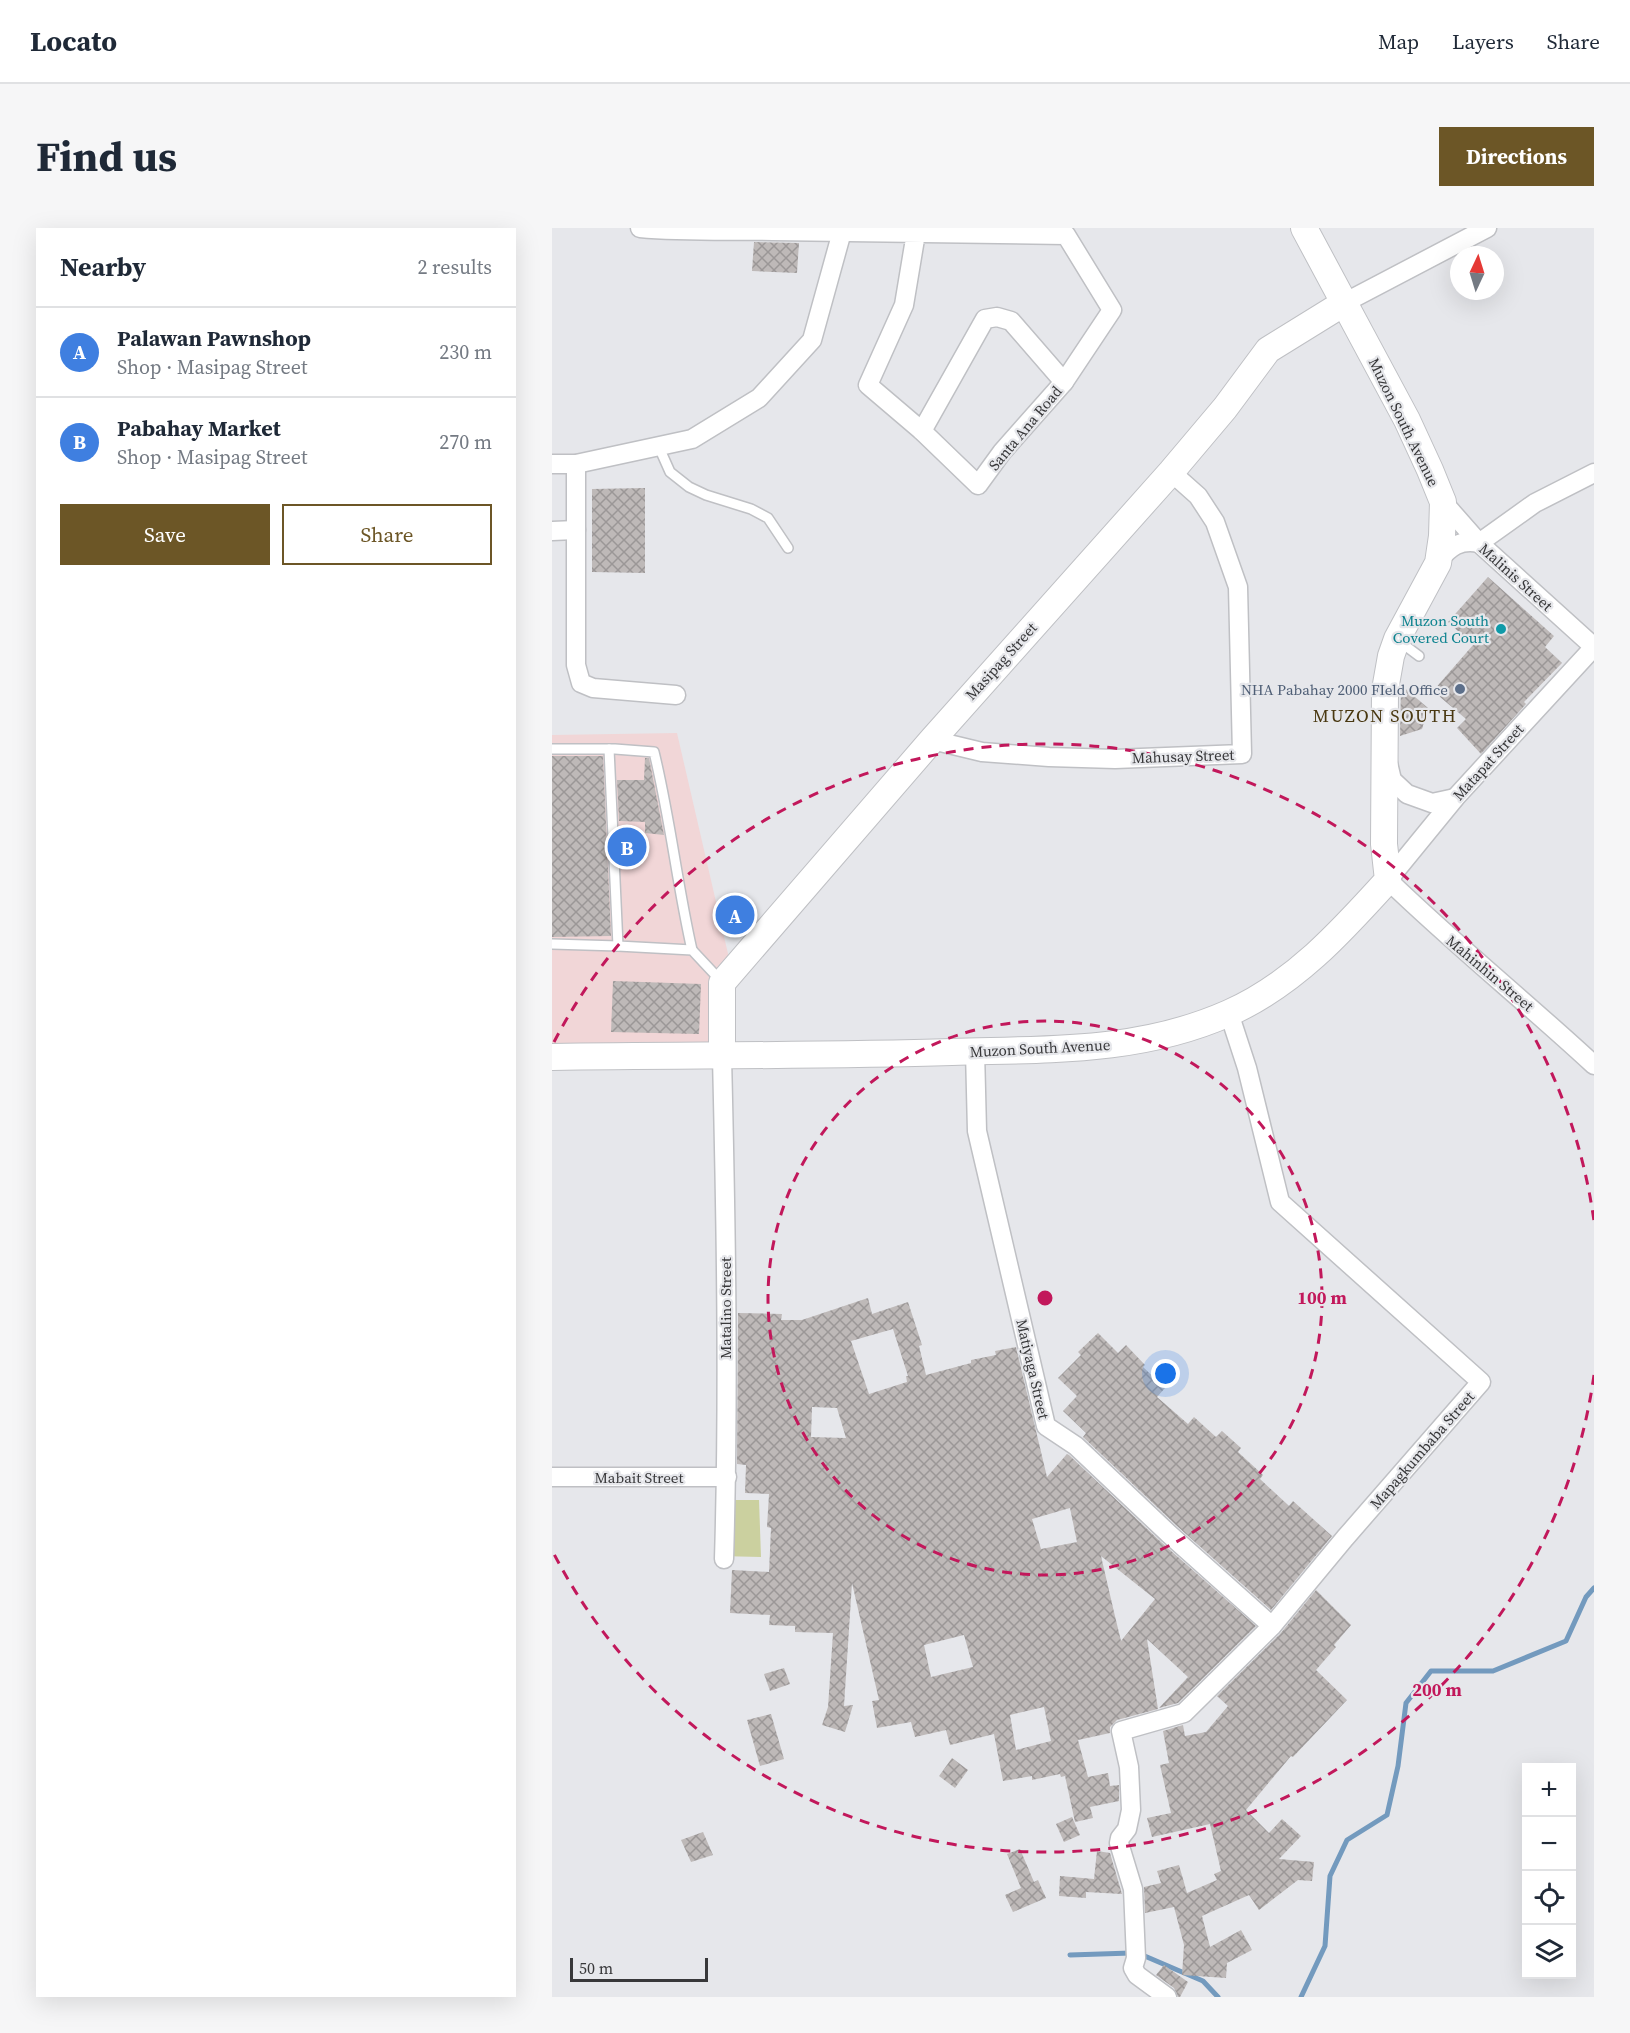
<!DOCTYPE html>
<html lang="en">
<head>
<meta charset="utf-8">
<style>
	body { margin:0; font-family:"Source Serif 4",serif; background:#f6f6f7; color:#1f2937 }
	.controls { position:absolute; right:18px; bottom:18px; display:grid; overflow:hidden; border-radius:0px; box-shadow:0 6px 24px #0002 }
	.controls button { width:54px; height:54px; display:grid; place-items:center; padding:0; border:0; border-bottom:2px solid #e0e1e3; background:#fff; color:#1f2937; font:30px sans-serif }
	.compass { position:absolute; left:898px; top:18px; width:54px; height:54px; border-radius:50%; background:#fff; box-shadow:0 6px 24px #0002; rotate:4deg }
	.scale { position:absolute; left:18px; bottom:15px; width:138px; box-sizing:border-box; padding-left:6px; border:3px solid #38383a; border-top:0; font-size:16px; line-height:21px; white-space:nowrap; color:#38383a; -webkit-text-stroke:4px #e6e7eb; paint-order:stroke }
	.you { position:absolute; left:614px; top:1146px; width:21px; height:21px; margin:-15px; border:4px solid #fff; border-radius:50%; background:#1a73e8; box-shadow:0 0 0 9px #1a73e833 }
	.badge { display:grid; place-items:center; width:39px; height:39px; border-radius:50%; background:#6c5626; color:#fff; font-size:20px; font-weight:700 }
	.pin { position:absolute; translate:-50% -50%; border:3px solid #fff; box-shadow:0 2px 6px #0006 }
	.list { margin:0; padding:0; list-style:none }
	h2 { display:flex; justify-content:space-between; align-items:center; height:78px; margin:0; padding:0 24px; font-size:26px }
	h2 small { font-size:20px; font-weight:400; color:#747a83 }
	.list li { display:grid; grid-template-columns:39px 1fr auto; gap:18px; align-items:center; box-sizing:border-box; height:90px; padding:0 24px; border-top:2px solid #e0e1e3 }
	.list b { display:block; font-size:22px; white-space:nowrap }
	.list p { margin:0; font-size:20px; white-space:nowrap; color:#747a83 }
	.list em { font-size:20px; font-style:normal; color:#747a83 }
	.actions { display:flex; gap:12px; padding:18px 24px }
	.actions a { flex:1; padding:14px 0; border:2px solid #6c5626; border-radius:0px; text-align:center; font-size:21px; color:#6c5626 }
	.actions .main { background:#6c5626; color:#fff }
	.icon { flex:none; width:33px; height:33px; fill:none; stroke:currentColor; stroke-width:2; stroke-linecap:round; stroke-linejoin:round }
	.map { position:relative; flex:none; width:1042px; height:1769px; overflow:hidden; border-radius:0px }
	header { display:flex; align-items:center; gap:36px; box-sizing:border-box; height:84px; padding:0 30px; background:#fff; border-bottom:2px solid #e0e1e3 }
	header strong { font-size:28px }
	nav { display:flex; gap:33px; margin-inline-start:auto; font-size:21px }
	.intro { display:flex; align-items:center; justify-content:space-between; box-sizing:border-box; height:144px; padding:0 36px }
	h1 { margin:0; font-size:42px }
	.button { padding:15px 27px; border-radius:0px; background:#6c5626; color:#fff; font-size:21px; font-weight:700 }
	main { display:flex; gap:36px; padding:0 36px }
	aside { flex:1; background:#fff; border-radius:0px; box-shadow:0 6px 24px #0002 }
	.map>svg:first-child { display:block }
	.commercial { fill:#f1d6d7 }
	.garden { fill:#cbd09f }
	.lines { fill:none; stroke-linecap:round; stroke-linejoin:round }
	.stream { stroke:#739abe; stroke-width:5 }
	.building { fill:url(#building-cross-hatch); fill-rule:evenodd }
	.lane-casing { stroke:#bfc0c4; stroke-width:12 }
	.street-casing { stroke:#bfc0c4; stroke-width:21 }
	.secondary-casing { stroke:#bfc0c4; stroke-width:28 }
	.lane { stroke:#fff; stroke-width:9 }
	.street { stroke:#fff; stroke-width:18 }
	.secondary { stroke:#fff; stroke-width:26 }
	.ring { fill:none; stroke:#c2185b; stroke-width:3; stroke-dasharray:10 8 }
	.culture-dot { fill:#0f9aa8; stroke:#e6e7eb; stroke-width:2 }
	.service-dot { fill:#5c6f8a; stroke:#e6e7eb; stroke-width:2 }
	.labels { text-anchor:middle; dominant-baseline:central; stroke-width:4.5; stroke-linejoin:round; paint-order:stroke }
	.street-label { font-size:15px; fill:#38383a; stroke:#e6e7eb }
	.culture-label { font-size:15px; fill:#0d838f; stroke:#e6e7eb; text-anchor:end }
	.service-label { font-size:15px; fill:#4e5e75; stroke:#e6e7eb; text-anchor:end }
	.quarter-label { font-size:18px; letter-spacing:1.5px; fill:#493811; stroke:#e6e7eb }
	.centre { fill:#c2185b; stroke:#e6e7eb; stroke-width:3 }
	.ring-label { font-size:18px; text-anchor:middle; font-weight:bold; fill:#c2185b; stroke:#e6e7eb; stroke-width:4.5; stroke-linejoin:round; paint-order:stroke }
</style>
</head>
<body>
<header>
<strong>Locato</strong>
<nav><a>Map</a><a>Layers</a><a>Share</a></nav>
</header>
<div class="intro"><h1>Find us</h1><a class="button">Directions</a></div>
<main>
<aside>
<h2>Nearby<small>2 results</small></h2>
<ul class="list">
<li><span class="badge" style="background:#3f7fe0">A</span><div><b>Palawan Pawnshop</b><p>Shop · Masipag Street</p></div><em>230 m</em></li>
<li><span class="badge" style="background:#3f7fe0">B</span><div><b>Pabahay Market</b><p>Shop · Masipag Street</p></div><em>270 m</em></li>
</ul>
<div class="actions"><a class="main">Save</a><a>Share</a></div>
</aside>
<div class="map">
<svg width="1042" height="1769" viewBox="0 0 1042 1769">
	<defs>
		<pattern id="building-cross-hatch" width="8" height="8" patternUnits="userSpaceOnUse" patternTransform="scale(1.5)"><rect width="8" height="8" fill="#beb9b8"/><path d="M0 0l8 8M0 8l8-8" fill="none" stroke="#9b9797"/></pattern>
	</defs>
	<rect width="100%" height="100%" fill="#e6e7eb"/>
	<polygon class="commercial" points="125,505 177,730 159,825 0,828 0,507"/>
	<polygon class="garden" points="170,1272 207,1272 209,1329 167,1328"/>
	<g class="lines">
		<g class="stream">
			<polyline points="588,1726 651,1753 666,1769"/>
			<polyline points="518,1727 579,1725"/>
			<polyline points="749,1769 773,1718 778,1648 795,1612 835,1587 846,1538 854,1475 879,1443 941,1443 1014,1413 1034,1369 1042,1360"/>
		</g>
	</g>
	<g class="building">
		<polygon points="202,14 247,15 245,45 200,43"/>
		<polygon points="93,260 93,345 40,344 40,261"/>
		<polygon points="936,349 1002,408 993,419 1010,435 972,474 974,476 929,526 905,500 914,491 881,463 921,417 896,394"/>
		<polygon points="849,457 876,480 870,501 848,508"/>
		<polygon points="0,528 51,528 59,708 0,709"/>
		<polygon points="93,530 97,530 112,607 93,605 93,594 67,593 65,552 92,552"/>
		<polygon points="192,675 196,694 174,699 170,680"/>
		<polygon points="61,753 149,756 147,806 59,804"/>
		<path d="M316 1070 320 1086 356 1074 370 1117 367 1118 374 1147 419 1135V1132L444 1127 443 1123 464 1119 495 1249 515 1226 517 1227 609 1314 704 1398 626 1475 607 1480 636 1449 595 1411 606 1481 565 1492 558 1499V1505L526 1512 536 1549 556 1545 558 1558 567 1557V1573L538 1579 541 1590 523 1594 513 1548 509 1549 508 1546 480 1552V1548L451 1553 442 1506 398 1517 394 1502 363 1509 359 1494 325 1500 320 1473 327 1472 300 1355 292 1478 301 1477 293 1504 270 1497 276 1479 281 1405 243 1404V1398L217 1397 218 1387 178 1385 180 1342 217 1344 219 1300 215 1299 217 1266 193 1265 194 1237 185 1236 186 1085 230 1086 229 1092H250ZM341 1101 356 1148H354L355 1154 317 1166 299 1113ZM260 1179 285 1180 294 1210 259 1209ZM518 1280 525 1314 489 1321 480 1291ZM549 1328 603 1371 569 1413 562 1384ZM412 1407 421 1439 379 1449 372 1417ZM492 1479 499 1513 464 1522 458 1487Z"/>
		<polygon points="546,1105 566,1125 574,1117 593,1137 591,1139 613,1160 605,1169 636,1196 642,1189 664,1209 670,1203 689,1220 686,1224 711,1247 708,1251 737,1278 741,1273 780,1308 719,1382 625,1298 531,1209 534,1205 511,1183 525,1168 506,1150 529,1127 526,1124"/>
		<polygon points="764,1362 799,1397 782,1417 784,1419 764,1442 795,1472 741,1529 739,1528 694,1582 717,1605 730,1591 749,1608 727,1631 762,1634 760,1653 746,1652 707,1682 697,1667 650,1688 658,1719 689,1702 700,1722 675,1735 674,1750 630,1747 632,1717 622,1679 593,1685 592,1659 609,1655 605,1643 627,1637 635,1665 665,1652 662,1646 669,1643 658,1596 600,1609 595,1590 619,1585 608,1537 617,1535 611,1503 631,1497 633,1508 654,1504 676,1478 665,1468 728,1406"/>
		<polygon points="232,1440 238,1456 218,1463 212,1446"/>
		<polygon points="219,1486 232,1531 208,1538 195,1492"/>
		<polygon points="400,1530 416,1542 403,1560 387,1548"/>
		<polygon points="520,1589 528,1607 512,1614 504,1596"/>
		<polygon points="151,1604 161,1627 139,1634 129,1612"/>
		<polygon points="468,1621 482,1654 486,1652 494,1670 461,1684 453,1667 469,1660 455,1626"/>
		<polygon points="545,1623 558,1625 570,1666 534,1664 534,1670 507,1668 508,1648 542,1651"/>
		<polygon points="612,1737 636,1754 628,1769 626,1769 622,1760 604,1747"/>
	</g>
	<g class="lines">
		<g class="lane-casing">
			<g id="lane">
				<polyline points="106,217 118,244 137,259 154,267 199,281 216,290 236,320"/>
				<polyline points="847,413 867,428"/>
				<path d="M0 521H63L102 524C118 589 125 656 140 722"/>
				<polyline points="57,521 66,718 140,722 169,753"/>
				<polyline points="0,716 66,718"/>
			</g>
		</g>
		<g class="street-casing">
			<g id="street">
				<path d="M88 0C132 4 176 2 221 3 318 5 416 6 514 7L560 82 512 154 450 224 426 257 370 203 316 157 352 77 364 5"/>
				<polyline points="792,75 935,0"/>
				<polyline points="370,203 433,91 445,89 459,93 512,154"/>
				<polyline points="0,236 24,236 140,211 207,170 260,112 291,0"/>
				<polyline points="24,236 24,437 29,455 41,460 124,467"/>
				<polyline points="891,274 927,315 1042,419"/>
				<polyline points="0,303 24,302"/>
				<path d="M886 333C898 319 908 311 927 315L983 275 1042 245"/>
				<path d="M1042 419 903 570 836 652C902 716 974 774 1042 837"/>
				<polyline points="380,512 430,524 497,529 563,531 690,526 686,359 663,294 646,268 619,244"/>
				<polyline points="836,535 840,552 855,566 880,575 903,570"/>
				<polyline points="423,823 425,903 494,1198 524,1218 617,1306 720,1398"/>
				<path d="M170 829C174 996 177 1164 172 1331"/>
				<polyline points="0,1249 175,1249"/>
				<polyline points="615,1769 585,1747 581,1740 584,1730 581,1661 567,1615 568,1610 575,1601 579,1582 577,1539 569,1503 632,1485 720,1398 793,1310 929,1154 728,974 695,840 677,785"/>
			</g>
		</g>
		<g class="secondary-casing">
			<g id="secondary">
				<path d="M0 829C133 827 266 828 400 824 495 821 587 825 677 785 742 756 789 704 836 652L832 616 833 462 839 428 845 411 886 335 890 308 891 274 878 242 855 192 752 0"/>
				<polyline points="170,829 170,755 380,512 619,244 673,180 716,122 792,75"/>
			</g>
		</g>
		<use href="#lane" class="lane"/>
		<use href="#street" class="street"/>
		<use href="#secondary" class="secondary"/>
	</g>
	<g class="ring">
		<circle cx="493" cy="1070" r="277"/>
		<path d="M1042 1147A554 554 0 0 1 2 1326M2 814A554 554 0 0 1 1042 993"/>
	</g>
	<circle class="culture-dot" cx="949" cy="401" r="6"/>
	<circle class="service-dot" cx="908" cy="461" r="6"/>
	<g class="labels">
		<g class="street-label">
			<text transform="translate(852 194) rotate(64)">Muzon South Avenue</text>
			<text transform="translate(473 200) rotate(-50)">Santa Ana Road</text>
			<text transform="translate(964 349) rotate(42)">Malinis Street</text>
			<text transform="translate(449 433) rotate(-48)">Masipag Street</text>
			<text transform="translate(631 528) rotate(-2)">Mahusay Street</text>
			<text transform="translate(936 534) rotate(-48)">Matapat Street</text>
			<text transform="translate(938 745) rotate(40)">Mahinhin Street</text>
			<text transform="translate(488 820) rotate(-3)">Muzon South Avenue</text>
			<text transform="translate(173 1080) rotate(-90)">Matalino Street</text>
			<text transform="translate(481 1141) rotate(77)">Matiyaga Street</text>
			<text transform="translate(870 1222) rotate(-49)">Mapagkumbaba Street</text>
			<text x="87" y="1249">Mabait Street</text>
		</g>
		<g class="culture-label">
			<text x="937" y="392">Muzon South<tspan x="937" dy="17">Covered Court</tspan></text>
		</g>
		<g class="service-label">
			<text x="896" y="461">NHA Pabahay 2000 FIeld Office</text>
		</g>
		<g class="quarter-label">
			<text x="833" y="487">MUZON SOUTH</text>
		</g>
	</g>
	<circle cx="493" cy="1070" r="9" class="centre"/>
	<g class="ring-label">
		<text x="770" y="1076">100 m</text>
		<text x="885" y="1468">200 m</text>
	</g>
</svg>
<div class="controls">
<button>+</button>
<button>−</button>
<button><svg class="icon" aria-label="locate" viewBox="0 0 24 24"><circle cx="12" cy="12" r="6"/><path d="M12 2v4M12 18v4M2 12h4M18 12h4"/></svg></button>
<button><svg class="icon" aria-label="layers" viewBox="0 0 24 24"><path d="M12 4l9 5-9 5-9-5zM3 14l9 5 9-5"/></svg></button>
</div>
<svg class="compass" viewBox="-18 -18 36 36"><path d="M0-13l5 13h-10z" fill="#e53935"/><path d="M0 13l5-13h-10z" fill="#747a83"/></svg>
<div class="scale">50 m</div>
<div class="you"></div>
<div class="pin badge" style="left:183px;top:687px;background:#3f7fe0">A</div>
<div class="pin badge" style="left:75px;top:619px;background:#3f7fe0">B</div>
</div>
</main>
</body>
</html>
